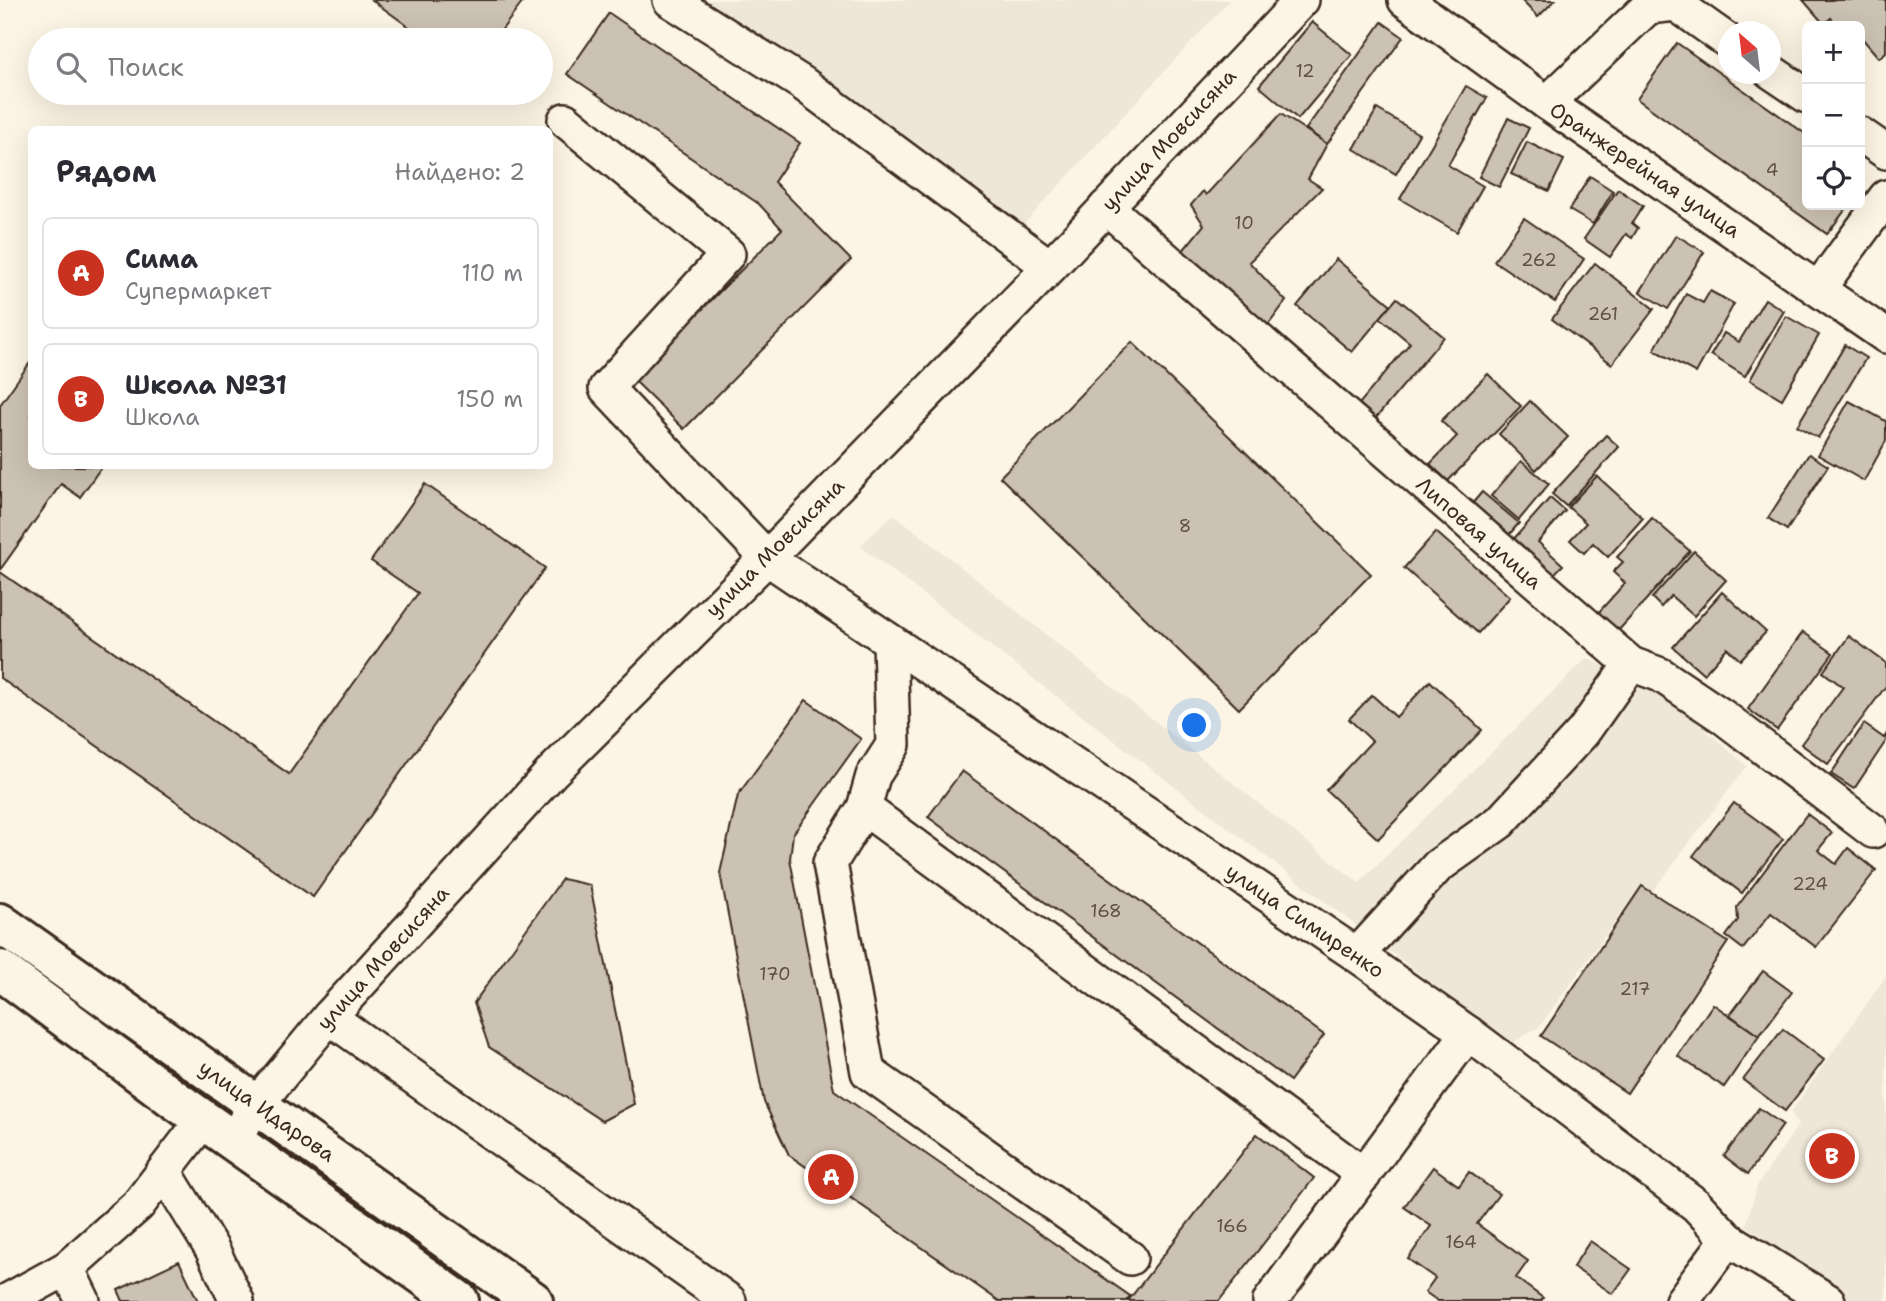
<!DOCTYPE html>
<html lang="ru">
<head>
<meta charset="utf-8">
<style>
	body { margin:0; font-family:"Shantell Sans",sans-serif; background:#f2f2f3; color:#2b2b33 }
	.controls { position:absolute; right:21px; top:21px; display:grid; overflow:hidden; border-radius:10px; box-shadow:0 7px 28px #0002 }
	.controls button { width:63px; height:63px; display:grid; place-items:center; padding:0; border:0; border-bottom:2px solid #e1e1e2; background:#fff; color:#2b2b33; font:35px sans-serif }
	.compass { position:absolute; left:1718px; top:21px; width:63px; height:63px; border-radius:50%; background:#fff; box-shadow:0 7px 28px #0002; rotate:332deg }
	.you { position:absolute; left:1195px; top:726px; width:24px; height:24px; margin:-18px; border:5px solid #fff; border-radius:50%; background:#1a73e8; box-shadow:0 0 0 10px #1a73e833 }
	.badge { display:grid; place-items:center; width:46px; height:46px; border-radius:50%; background:#c8321e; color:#fff; font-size:23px; font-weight:700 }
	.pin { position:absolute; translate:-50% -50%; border:4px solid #fff; box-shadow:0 2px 7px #0006 }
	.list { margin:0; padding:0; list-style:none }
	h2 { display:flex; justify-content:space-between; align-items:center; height:91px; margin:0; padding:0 28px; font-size:30px }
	h2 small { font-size:23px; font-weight:400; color:#7c7c81 }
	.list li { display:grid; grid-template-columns:46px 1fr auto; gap:21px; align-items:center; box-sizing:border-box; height:112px; margin:0 14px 14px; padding:0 14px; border:2px solid #e1e1e2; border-radius:10px }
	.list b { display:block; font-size:26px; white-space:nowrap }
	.list p { margin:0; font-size:23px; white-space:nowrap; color:#7c7c81 }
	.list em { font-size:23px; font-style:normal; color:#7c7c81 }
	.icon { flex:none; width:38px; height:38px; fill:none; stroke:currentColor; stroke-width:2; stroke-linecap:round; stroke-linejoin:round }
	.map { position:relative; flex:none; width:1886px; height:1301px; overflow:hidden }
	.search { position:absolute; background:#fff; box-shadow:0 7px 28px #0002; left:28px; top:28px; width:525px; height:77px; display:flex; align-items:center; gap:18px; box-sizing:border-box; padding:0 24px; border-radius:38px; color:#7c7c81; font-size:26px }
	.panel { position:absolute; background:#fff; box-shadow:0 7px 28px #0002; left:28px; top:126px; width:525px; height:343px; border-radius:10px }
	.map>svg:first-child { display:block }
	.built { fill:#eee6d6 }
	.building { fill:#ccc2b3; stroke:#3b2a1e; stroke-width:2 }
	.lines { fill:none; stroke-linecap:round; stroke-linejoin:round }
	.minor-casing { stroke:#3b2a1e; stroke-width:38 }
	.major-casing { stroke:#3b2a1e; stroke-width:44 }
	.minor { stroke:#fcf5e5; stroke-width:33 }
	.major { stroke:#fcf5e5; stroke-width:38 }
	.labels { text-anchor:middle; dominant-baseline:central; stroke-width:7; stroke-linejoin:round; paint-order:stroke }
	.number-label { font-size:18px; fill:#5f5043 }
	.street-label { font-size:21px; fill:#3b2a1e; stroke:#fcf5e5 }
</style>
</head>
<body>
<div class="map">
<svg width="1886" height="1301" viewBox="0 0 1886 1301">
	<rect width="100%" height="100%" fill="#fcf5e5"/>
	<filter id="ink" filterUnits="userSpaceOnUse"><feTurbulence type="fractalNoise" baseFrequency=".0143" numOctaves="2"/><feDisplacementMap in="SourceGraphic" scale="14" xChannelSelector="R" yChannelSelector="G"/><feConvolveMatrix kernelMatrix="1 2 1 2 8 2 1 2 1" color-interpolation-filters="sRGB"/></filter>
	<g filter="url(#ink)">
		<g class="built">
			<polygon points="696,0 1230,0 1022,226"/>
			<polygon points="894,514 1359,883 1587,658 1671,700 1747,766 1652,892 1641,886 1540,1026 1511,1044 860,546"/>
			<polygon points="1886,976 1886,1301 1853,1301 1746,1226 1757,1186 1798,1125 1791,1112"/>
		</g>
		<g class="building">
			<polygon points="372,0 518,0 522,3 494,40 427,40"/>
			<polygon points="1521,0 1555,0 1538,17"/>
			<polygon points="1803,0 1886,0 1886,52 1879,58 1860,36 1860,26 1838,26 1831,18 1824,24"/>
			<polygon points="609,13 800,143 774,182 851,260 684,429 633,379 782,229 759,204 567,74"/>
			<polygon points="1312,22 1352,55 1298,119 1259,86"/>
			<polygon points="1382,22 1403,37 1327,144 1306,129"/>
			<polygon points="1677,43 1807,135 1807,205 1849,205 1827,234 1637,99"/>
			<polygon points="1466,86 1487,98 1448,165 1483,186 1457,232 1400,199"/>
			<polygon points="1377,109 1419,134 1396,174 1354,149"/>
			<polygon points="1281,114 1327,144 1308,179 1322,188 1249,262 1286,301 1263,332 1181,253 1204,225 1191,205 1203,191 1206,195"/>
			<polygon points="1508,118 1529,128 1499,187 1479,177"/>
			<polygon points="1527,142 1564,160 1549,191 1511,174"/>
			<polygon points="1590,176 1613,191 1593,224 1569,210"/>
			<polygon points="1618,189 1643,206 1632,223 1638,228 1632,238 1626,234 1610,257 1584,239"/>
			<polygon points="1524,218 1584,259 1555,302 1494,261"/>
			<polygon points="1676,235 1704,252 1668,309 1640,292"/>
			<polygon points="1336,259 1391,305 1352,352 1297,306"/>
			<polygon points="1595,263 1654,309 1612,364 1552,319"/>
			<polygon points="1710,291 1734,304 1696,373 1654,350 1686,294 1703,303"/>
			<polygon points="1397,298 1444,337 1376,418 1359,404 1410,343 1380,318"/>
			<polygon points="1765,299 1784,311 1745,376 1711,355 1724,333 1739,342"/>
			<polygon points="1786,316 1819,335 1782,399 1750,380"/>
			<polygon points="1132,342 1371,574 1239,709 1000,477"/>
			<polygon points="1845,345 1866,358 1818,438 1797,426"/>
			<polygon points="31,361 32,466 102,466 80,497 61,484 0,570 0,405"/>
			<polygon points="1488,374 1521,406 1448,481 1430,464 1457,436 1441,421"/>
			<polygon points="1530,401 1568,437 1536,470 1499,434"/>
			<polygon points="1849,401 1886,421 1886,441 1864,481 1818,455"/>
			<polygon points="1606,435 1619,447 1566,506 1552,494"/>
			<polygon points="1809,454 1828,466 1787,530 1768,518"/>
			<polygon points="1521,461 1549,484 1519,520 1491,496"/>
			<polygon points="1597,476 1643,518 1608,557 1593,543 1584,553 1570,540 1586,523 1568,507"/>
			<polygon points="425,484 545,568 313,897 0,678 0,572 289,774 418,593 371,561"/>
			<polygon points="1482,492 1519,523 1508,536 1471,505"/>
			<polygon points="1550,498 1565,511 1538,542 1563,565 1552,576 1512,541"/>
			<polygon points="1652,518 1690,551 1618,631 1598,613 1625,583 1613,572 1623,562 1617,557"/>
			<polygon points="1436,532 1510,597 1478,633 1404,568"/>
			<polygon points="1694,551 1726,580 1694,616 1671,596 1661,607 1652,598"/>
			<polygon points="1722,592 1766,632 1740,660 1727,648 1704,674 1673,647"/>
			<polygon points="1803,632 1833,653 1777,730 1748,709"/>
			<polygon points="1849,636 1886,663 1886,686 1828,764 1801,744 1843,687 1823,672"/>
			<polygon points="1430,681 1482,730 1378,839 1326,790 1372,741 1349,719 1372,695 1396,717"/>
			<polygon points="806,700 861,739 793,834 790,859 834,1090 1130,1296 1126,1301 999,1301 789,1155 764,1102 720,873 738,795"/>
			<polygon points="1864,724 1884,738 1886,735 1886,741 1854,789 1831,774"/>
			<polygon points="962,771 1324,1035 1290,1081 928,817"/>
			<polygon points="1734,803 1783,839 1742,893 1693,856"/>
			<polygon points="1807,814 1832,833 1818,850 1836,864 1848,848 1876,870 1816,947 1771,913 1743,949 1726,936 1738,920 1737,907"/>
			<polygon points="562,879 590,885 634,1104 602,1121 489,1047 474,1003"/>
			<polygon points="1642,886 1728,942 1627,1093 1541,1036"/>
			<polygon points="1763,971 1792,992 1759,1036 1730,1015"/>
			<polygon points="1713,1004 1759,1036 1724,1087 1678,1056"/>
			<polygon points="1783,1029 1824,1060 1785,1111 1743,1080"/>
			<polygon points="1759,1108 1783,1125 1748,1174 1724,1156"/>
			<polygon points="1257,1134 1314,1178 1219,1301 1128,1301"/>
			<polygon points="1433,1167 1459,1186 1469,1172 1499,1194 1477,1224 1528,1261 1516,1278 1543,1298 1541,1301 1438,1301 1425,1292 1435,1278 1408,1259 1431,1226 1404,1207"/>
			<polygon points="1590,1241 1631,1269 1613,1294 1573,1267"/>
			<polygon points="179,1261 198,1301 123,1301 118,1290"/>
		</g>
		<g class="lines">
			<g class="minor-casing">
				<g id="minor">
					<polyline points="670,0 802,83 1050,267"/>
					<polyline points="1405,0 1547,103 1886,336"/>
					<polyline points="1770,71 1807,96"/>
					<polyline points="1547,103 1648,7 1676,4 1728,41"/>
					<polyline points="565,120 728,254 606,388 767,558 1357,955 1468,1033 1696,1205 1728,1239 1828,1301"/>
					<polyline points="1860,134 1886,152"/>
					<polyline points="1106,207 1631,664 1661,675 1722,716 1873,831"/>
					<polyline points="1819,288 1886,197"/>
					<polyline points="890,641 893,745 873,776 864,808 1364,1175"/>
					<polyline points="864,808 830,863 868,1072 1130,1258"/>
					<polyline points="1357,955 1438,866 1500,822 1583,732 1631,664"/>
					<polyline points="329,1017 729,1301"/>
					<polyline points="232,1141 257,1104 329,1017 553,771 767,558 1050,267 1302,0"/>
					<polyline points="164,1171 212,1249 237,1301"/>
					<polyline points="67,1268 83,1301"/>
					<polyline points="7,1301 67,1268 138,1205 203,1120"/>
					<polyline points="1270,1301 1468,1033"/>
					<polyline points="1682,1301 1728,1239"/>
				</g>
			</g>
			<g class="major-casing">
				<g id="major">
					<polyline points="0,923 533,1301"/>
					<polyline points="0,970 174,1099 459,1301"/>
				</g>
			</g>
			<use href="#minor" class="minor"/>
			<use href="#major" class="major"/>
		</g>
	</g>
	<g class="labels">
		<g class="number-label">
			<text x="1305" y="71">12</text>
			<text x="1772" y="170">4</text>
			<text x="1244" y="223">10</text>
			<text x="1539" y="260">262</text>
			<text x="1603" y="314">261</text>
			<text x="1185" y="526">8</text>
			<text x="1810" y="884">224</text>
			<text x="1106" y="911">168</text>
			<text x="775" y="974">170</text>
			<text x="1635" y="989">217</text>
			<text x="1232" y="1226">166</text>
			<text x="1461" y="1242">164</text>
		</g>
		<g class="street-label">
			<text transform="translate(1169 140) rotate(-47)">улица Мовсисяна</text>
			<text transform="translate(1645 170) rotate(34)">Оранжерейная улица</text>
			<text transform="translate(1479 533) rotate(41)">Липовая улица</text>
			<text transform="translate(775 548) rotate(-45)">улица Мовсисяна</text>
			<text transform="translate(1305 921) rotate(34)">улица Симиренко</text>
			<text transform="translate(383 958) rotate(-48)">улица Мовсисяна</text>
			<text transform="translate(267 1111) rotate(35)">улица Идарова</text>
		</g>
	</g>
</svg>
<div class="controls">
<button>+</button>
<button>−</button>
<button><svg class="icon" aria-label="locate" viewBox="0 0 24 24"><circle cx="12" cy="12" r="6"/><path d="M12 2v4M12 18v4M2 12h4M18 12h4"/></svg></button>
</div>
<svg class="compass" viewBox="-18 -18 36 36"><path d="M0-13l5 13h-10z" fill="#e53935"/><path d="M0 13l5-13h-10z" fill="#7c7c81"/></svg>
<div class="you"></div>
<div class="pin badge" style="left:831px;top:1177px">A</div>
<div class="pin badge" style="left:1832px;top:1156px">B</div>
<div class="search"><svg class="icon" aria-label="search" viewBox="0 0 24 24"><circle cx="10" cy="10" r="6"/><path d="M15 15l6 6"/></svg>Поиск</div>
<section class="panel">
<h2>Рядом<small>Найдено: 2</small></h2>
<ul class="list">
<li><span class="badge">A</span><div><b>Сима</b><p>Супермаркет</p></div><em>110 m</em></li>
<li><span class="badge">B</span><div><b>Школа №31</b><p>Школа</p></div><em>150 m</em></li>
</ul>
</section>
</div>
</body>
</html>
